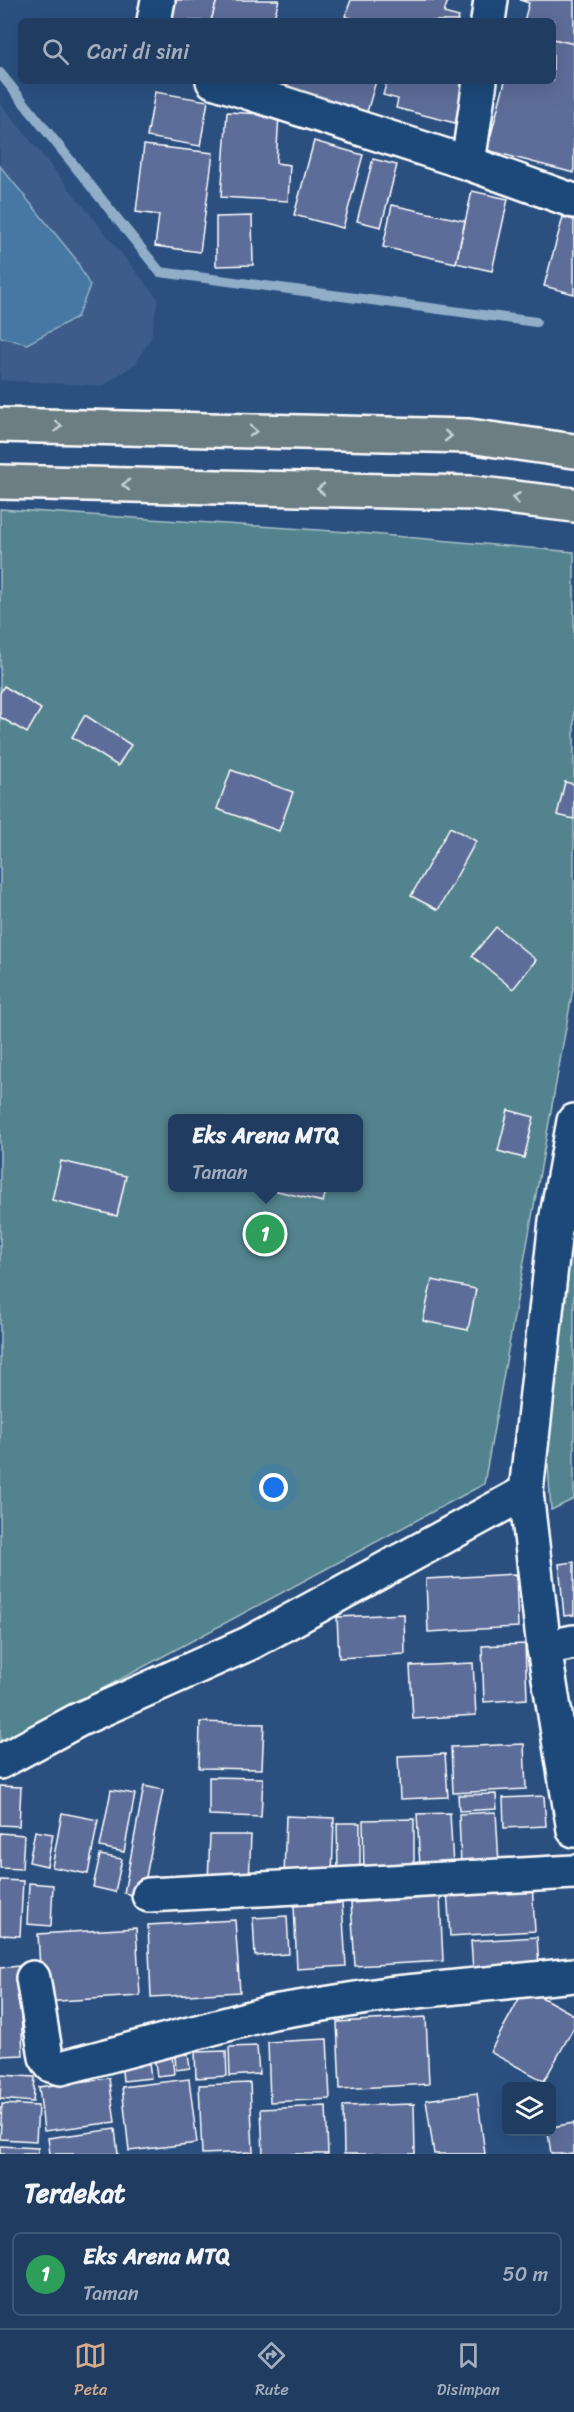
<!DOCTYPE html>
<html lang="id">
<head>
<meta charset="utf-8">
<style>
	body { margin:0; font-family:Sriracha,sans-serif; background:#284366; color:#f1f3f6 }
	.controls { position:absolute; right:18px; bottom:18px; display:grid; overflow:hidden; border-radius:9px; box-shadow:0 6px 24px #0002 }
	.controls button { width:54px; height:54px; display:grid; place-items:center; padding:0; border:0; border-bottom:2px solid #3d5675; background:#203c60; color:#f1f3f6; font:30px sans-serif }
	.you { position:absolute; left:274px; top:1488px; width:21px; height:21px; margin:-15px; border:4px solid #fff; border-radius:50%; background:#1a73e8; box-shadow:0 0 0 9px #1a73e833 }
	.badge { display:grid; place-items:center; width:39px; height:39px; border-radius:50%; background:#d6ab8b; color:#fff; font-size:20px; font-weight:700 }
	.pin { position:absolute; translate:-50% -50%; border:3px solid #fff; box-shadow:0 2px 6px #0006 }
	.popup { position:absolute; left:168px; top:1114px; width:195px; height:78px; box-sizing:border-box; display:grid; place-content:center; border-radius:9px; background:#203c60; filter:drop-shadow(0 2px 4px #0005); font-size:20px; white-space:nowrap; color:#a2adbd }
	.popup b { font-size:22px; color:#f1f3f6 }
	.popup::after { content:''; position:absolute; left:50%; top:100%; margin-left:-12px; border:12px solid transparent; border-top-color:#203c60 }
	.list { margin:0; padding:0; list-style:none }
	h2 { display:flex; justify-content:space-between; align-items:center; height:78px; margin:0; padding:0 24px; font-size:26px }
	h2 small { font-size:20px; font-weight:400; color:#a2adbd }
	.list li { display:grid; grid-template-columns:39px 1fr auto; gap:18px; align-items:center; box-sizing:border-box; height:84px; margin:0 12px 12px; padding:0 12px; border:2px solid #3d5675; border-radius:9px }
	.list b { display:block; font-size:22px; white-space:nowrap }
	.list p { margin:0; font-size:20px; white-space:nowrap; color:#a2adbd }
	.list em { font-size:20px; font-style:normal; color:#a2adbd }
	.icon { flex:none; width:33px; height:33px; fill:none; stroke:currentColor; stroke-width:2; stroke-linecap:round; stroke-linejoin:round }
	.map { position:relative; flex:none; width:574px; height:2154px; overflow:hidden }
	.search { position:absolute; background:#203c60; box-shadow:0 6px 24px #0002; left:18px; right:18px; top:18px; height:66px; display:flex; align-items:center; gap:15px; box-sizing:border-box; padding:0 21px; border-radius:9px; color:#a2adbd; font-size:22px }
	.sheet { height:174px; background:#203c60 }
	nav { display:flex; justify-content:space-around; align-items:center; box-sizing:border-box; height:84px; border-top:2px solid #3d5675; background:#203c60; font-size:16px; color:#a2adbd }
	nav a { display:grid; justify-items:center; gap:3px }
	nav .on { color:#d6ab8b }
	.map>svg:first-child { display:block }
	.built { fill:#3e5c8a }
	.green { fill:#52838e; stroke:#a8c1c6; stroke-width:1.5; fill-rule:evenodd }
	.water { fill:#4678a3; stroke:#90aec8; stroke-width:1.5 }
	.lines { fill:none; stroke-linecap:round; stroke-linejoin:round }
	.stream { stroke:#90aec8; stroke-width:10 }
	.building { fill:#5d6d99; stroke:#fff; stroke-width:1.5 }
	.minor-casing { stroke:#fff; stroke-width:38 }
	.trunk-casing { stroke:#fff; stroke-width:38 }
	.minor { stroke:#1f4a7a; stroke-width:33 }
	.trunk { stroke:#6c7e84; stroke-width:33 }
	.oneway { stroke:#ccd2d4 }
</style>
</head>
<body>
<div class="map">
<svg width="574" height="2154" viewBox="0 0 574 2154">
	<rect width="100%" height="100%" fill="#2b5080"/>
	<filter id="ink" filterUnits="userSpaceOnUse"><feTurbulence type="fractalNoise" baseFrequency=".0167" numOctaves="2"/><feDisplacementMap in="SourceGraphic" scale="12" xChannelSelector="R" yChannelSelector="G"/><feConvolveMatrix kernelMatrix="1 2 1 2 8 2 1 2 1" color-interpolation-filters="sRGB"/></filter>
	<g filter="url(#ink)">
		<polygon class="built" points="0,103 158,299 151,337 136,363 103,386 0,380"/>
		<g class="green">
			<path d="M0 509 348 532 574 552V983L484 1484 0 1744ZM172 1118H358V1188H172Z"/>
			<polygon points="574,1214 574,1499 551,1510 545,1420"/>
		</g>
		<polygon class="water" points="0,166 75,258 90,286 77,317 27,344 0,337"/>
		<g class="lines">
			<polyline class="stream" points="0,73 160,272 536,322"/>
		</g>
		<g class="building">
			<polygon points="166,0 217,0 211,21 160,21"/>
			<polygon points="217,0 279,0 273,21 211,21"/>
			<polygon points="351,0 448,0 444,13 459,17 458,21 360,21 345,16"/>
			<polygon points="520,0 574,0 574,44 553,39 553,21 524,21 529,3"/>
			<polygon points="553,39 574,44 574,173 487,150 505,81 553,81"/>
			<polygon points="265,81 376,81 367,112"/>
			<polygon points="387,81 470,81 459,124 396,108 398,99 383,95"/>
			<polygon points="155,92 208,101 200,146 147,137"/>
			<polygon points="227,112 279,115 276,163 290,165 288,201 221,197"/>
			<polygon points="314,141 363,155 343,228 294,215"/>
			<polygon points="144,145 213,153 200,252 155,246 159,215 136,212"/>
			<polygon points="373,159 397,165 381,227 357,221"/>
			<polygon points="472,191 508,199 492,271 456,263"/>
			<polygon points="392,205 465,221 456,263 383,247"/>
			<polygon points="252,216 253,265 216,266 216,217"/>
			<polygon points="563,217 574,220 574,294 544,286"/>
			<polygon points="4,686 41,709 27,733 0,717 0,693"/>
			<polygon points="85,715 131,745 118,766 72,737"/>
			<polygon points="231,770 293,792 279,831 217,809"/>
			<polygon points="565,782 574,784 574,819 557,815"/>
			<polygon points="450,827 476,841 438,910 411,896"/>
			<polygon points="496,927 536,960 513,989 472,956"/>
			<polygon points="508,1110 534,1117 524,1158 498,1151"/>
			<polygon points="61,1161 126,1176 117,1216 52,1200"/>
			<polygon points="265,1188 327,1188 323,1202"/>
			<polygon points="432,1280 476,1289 468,1330 423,1321"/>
			<polygon points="574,1562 574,1615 564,1616 559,1564"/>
			<polygon points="516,1574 518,1627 428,1632 426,1579"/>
			<polygon points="404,1614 405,1654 339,1658 337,1617"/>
			<polygon points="525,1644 527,1699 484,1702 482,1646"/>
			<polygon points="473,1663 476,1715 413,1719 410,1666"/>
			<polygon points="200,1722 264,1724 262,1769 199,1768"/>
			<polygon points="524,1744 526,1789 453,1793 451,1747"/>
			<polygon points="445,1754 448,1797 400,1799 398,1756"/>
			<polygon points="209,1777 263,1778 261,1817 209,1815"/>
			<polygon points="0,1786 21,1787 19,1826 0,1825"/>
			<polygon points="144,1786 163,1790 142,1897 124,1893"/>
			<polygon points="111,1790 135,1794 124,1852 100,1847"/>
			<polygon points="496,1794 497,1809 459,1811 458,1795"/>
			<polygon points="544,1796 546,1826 504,1828 503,1798"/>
			<polygon points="496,1812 499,1864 461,1866 459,1814"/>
			<polygon points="62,1813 98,1820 88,1874 52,1867"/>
			<polygon points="450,1813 453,1866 420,1867 417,1814"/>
			<polygon points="286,1816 334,1818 332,1878 284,1876"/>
			<polygon points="414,1819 414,1875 364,1876 363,1820"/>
			<polygon points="337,1823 360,1823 360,1873 338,1874"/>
			<polygon points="35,1831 53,1834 47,1866 29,1862"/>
			<polygon points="0,1833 24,1835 22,1869 0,1868"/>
			<polygon points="210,1835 251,1835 249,1882 208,1881"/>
			<polygon points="100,1855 122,1859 115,1892 93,1887"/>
			<polygon points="0,1880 23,1881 20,1936 0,1935"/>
			<polygon points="29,1883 53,1885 51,1926 27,1924"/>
			<polygon points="532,1884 535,1931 450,1936 447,1889"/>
			<polygon points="440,1897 443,1961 355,1966 351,1903"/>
			<polygon points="342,1903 346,1966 297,1969 294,1906"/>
			<polygon points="287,1916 289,1954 255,1956 253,1918"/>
			<polygon points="235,1920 240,1992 151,1997 148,1925"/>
			<polygon points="136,1928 140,1996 42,2002 38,1934"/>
			<polygon points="537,1937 539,1967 473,1971 471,1941"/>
			<polygon points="19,1966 23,2055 0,2056 0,1968"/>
			<polygon points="525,1988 574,2015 574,2027 544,2081 490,2052"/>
			<polygon points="426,2017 429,2084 340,2089 337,2022"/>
			<polygon points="327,2039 330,2099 270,2102 268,2042"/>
			<polygon points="257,2046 259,2074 230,2076 229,2047"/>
			<polygon points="226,2051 227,2076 196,2078 195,2052"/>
			<polygon points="188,2054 190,2068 176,2070 175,2055"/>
			<polygon points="172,2055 174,2074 157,2076 154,2057"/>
			<polygon points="148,2057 151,2078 123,2081 121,2061"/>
			<polygon points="1,2075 35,2077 33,2102 0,2099"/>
			<polygon points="109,2078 115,2122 44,2131 39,2087"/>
			<polygon points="189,2079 197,2143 129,2151 122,2087"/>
			<polygon points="250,2083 253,2152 202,2154 199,2085"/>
			<polygon points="477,2093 485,2154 434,2154 426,2100"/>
			<polygon points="2,2104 38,2106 36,2141 0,2139"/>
			<polygon points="414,2104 415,2154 344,2154 343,2106"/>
			<polygon points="326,2106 328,2154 263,2154 261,2109"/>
			<polygon points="574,2123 574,2154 551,2154 548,2132 552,2132 552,2127"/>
			<polygon points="115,2129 118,2154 50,2154 48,2138"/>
			<polygon points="0,2146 38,2148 38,2154 0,2154"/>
		</g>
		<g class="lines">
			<g class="minor-casing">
				<g id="minor">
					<polyline points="154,21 158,0"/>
					<polyline points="488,21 491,0"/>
					<polyline points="213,81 468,163 574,201"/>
					<polyline points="468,163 480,81"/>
					<polyline points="574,1121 556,1221 526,1492 544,1648 574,1830"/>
					<polyline points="544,1648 574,1642"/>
					<polyline points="0,1762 78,1720 250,1643 526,1492"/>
					<polyline points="149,1895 574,1872"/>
					<polyline points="33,1978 46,2057 51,2065 61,2068 273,2012 387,1994 574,1975"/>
				</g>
			</g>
			<g class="trunk-casing">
				<g id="trunk">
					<polyline points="0,425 469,436 574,451"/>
					<polyline points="0,482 473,493 574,505"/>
				</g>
			</g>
			<use href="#minor" class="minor"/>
			<use href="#trunk" class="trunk"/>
		</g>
		<defs><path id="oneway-chevron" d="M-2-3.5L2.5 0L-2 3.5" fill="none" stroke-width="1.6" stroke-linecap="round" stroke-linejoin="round" transform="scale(1.5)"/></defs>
		<g class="oneway">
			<use href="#oneway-chevron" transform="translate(58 426) rotate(1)"/>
			<use href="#oneway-chevron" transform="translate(253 431) rotate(1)"/>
			<use href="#oneway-chevron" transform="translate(448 436) rotate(1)"/>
			<use href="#oneway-chevron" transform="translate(126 485) rotate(-179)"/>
			<use href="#oneway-chevron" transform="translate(321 489) rotate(-179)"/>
			<use href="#oneway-chevron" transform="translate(516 498) rotate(-173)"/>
		</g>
	</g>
</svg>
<div class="controls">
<button><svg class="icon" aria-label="layers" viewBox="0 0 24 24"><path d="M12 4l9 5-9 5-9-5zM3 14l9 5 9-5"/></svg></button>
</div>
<div class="you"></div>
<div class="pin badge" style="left:265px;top:1234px;background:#2e9e5b">1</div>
<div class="popup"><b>Eks Arena MTQ</b>Taman</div>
<div class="search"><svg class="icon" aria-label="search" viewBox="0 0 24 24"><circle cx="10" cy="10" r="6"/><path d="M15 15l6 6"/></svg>Cari di sini</div>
</div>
<section class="sheet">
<h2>Terdekat<small></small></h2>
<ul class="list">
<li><span class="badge" style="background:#2e9e5b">1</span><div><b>Eks Arena MTQ</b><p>Taman</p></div><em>50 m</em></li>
</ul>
</section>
<nav>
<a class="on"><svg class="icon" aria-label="map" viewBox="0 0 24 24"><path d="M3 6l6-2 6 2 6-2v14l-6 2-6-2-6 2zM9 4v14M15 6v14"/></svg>Peta</a>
<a><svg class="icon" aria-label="directions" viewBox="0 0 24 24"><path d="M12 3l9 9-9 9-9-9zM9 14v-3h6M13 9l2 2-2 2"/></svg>Rute</a>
<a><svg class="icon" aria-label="saved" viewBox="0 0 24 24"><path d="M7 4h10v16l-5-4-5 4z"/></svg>Disimpan</a>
</nav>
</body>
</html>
